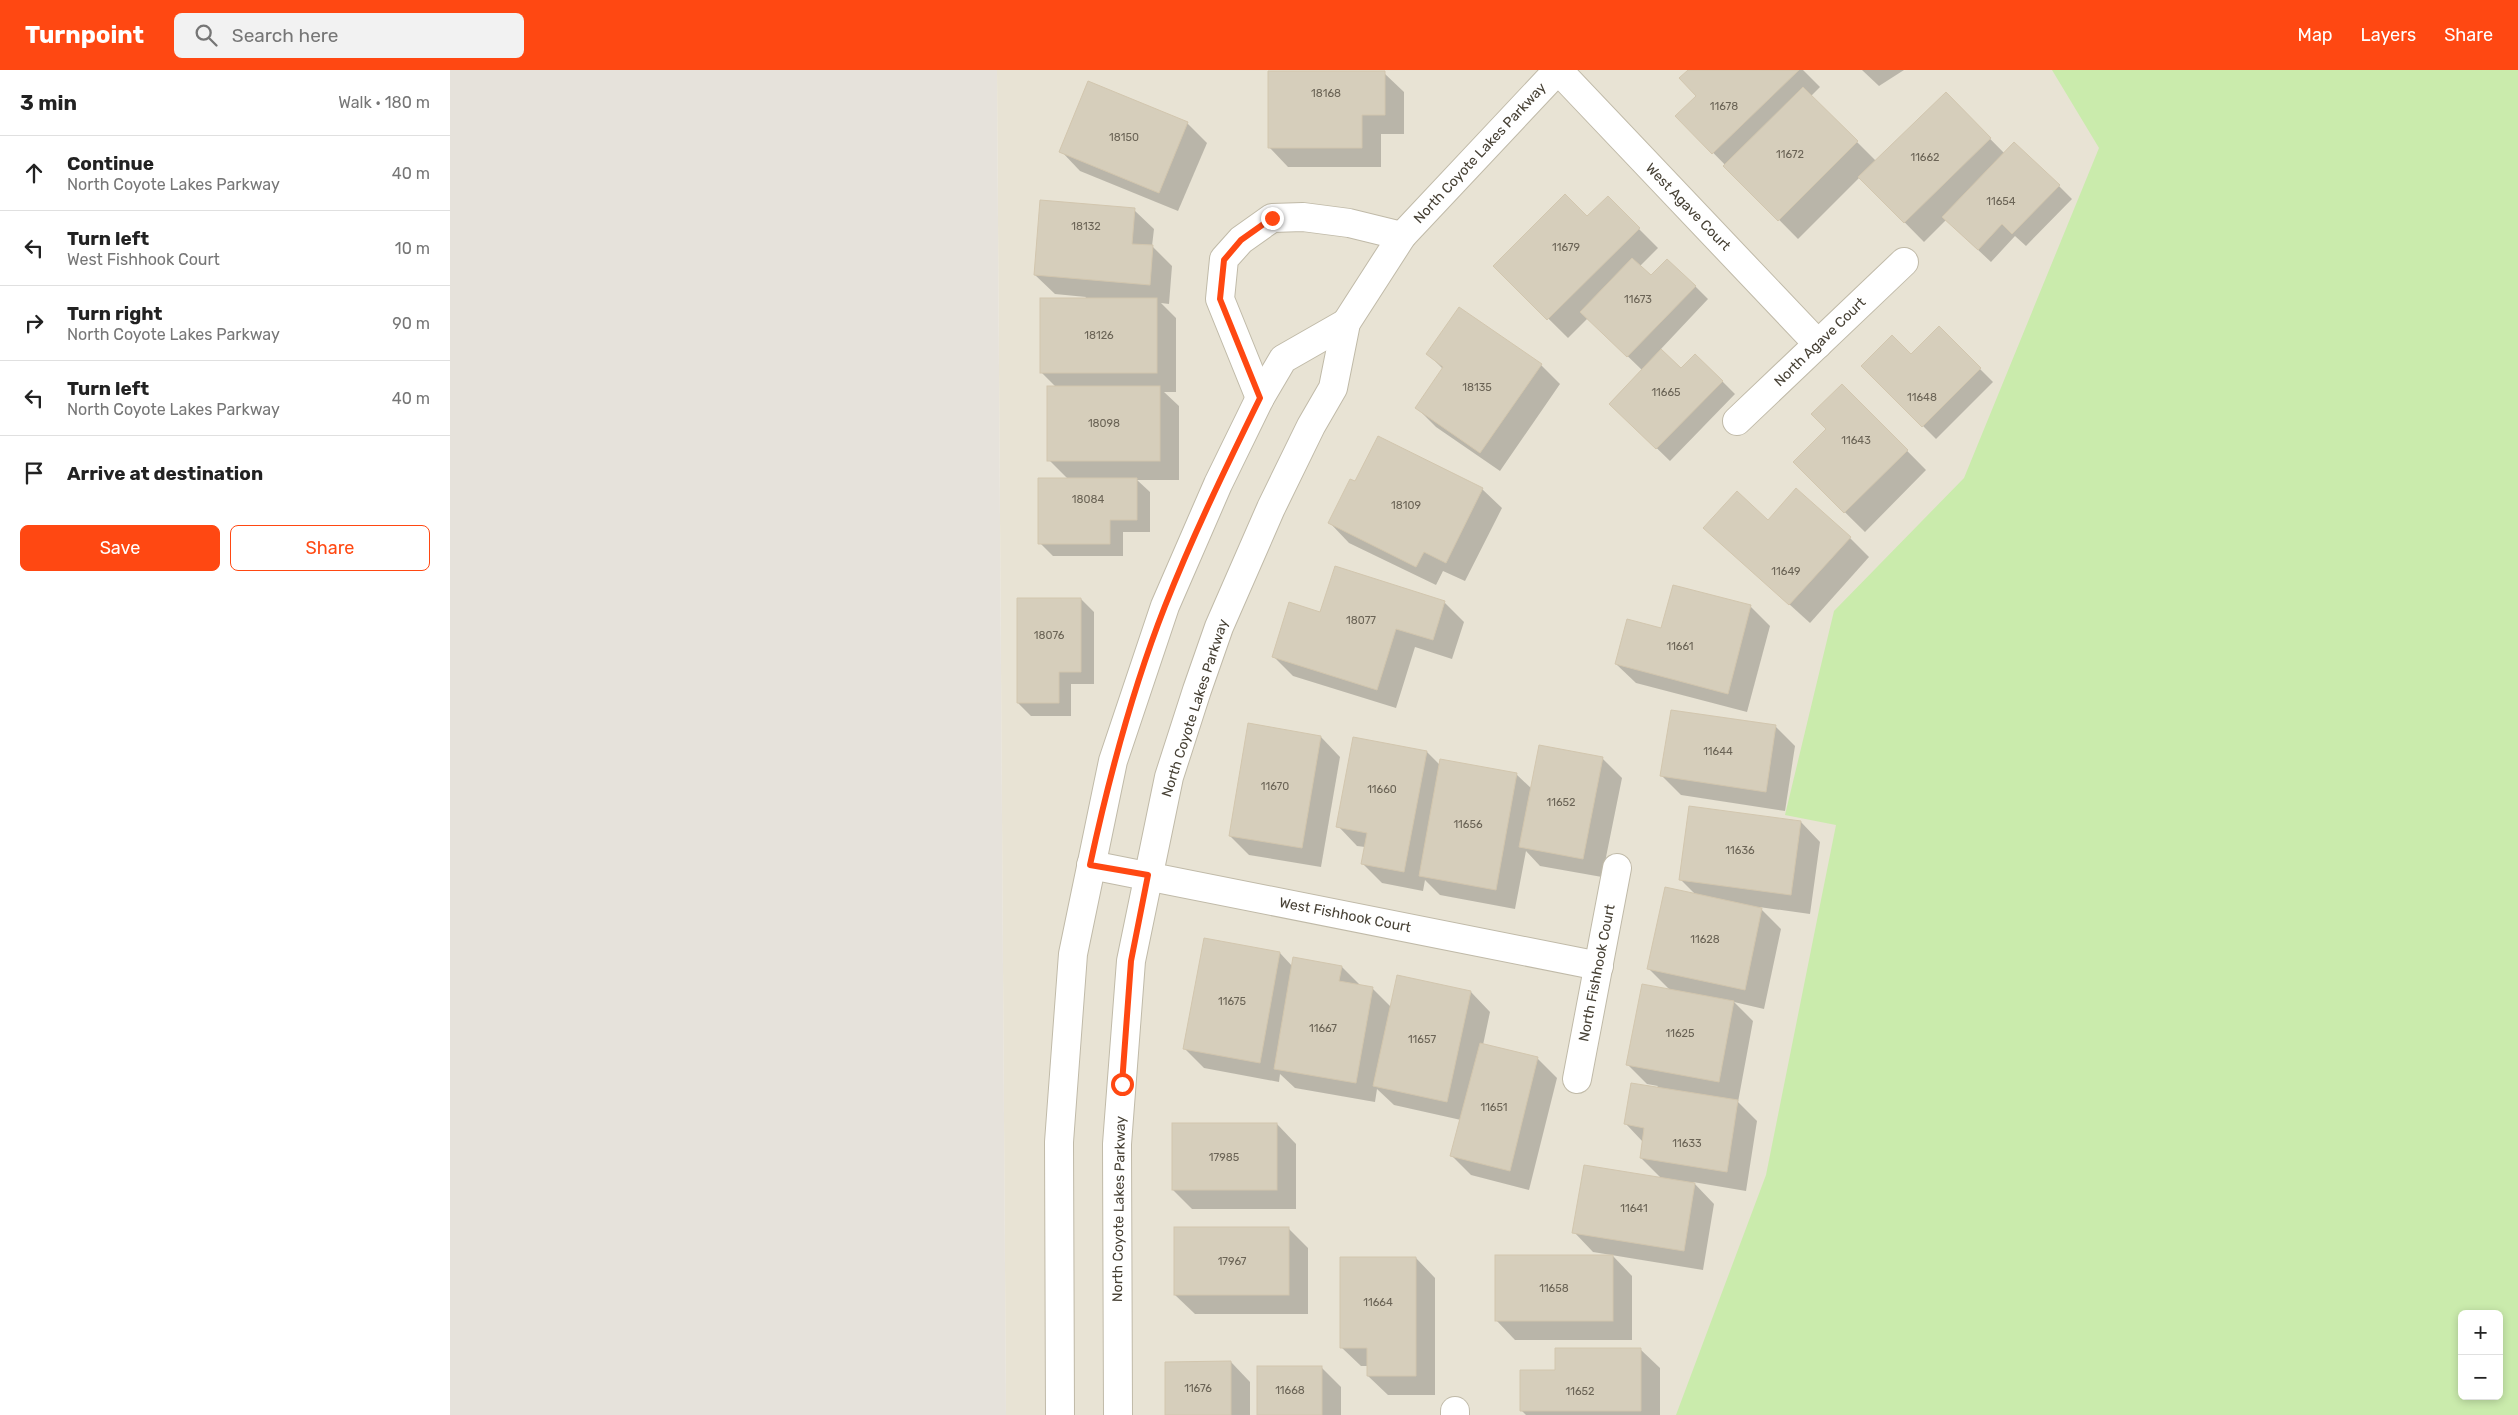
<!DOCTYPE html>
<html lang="en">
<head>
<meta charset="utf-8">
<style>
	body { margin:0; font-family:Rubik,sans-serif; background:#f2f2f2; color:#222 }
	.controls { position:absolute; right:15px; bottom:15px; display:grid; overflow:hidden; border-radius:8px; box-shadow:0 2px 8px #0003 }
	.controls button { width:45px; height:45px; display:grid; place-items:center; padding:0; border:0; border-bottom:1px solid #e0e0e0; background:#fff; color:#222; font:25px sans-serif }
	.stop { position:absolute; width:15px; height:15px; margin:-11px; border:4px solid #ff4812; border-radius:50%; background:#fff }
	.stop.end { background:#ff4812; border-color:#fff; box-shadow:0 1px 5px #0008 }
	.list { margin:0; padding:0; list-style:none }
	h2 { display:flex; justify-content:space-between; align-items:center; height:65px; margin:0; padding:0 20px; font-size:21px }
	h2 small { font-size:16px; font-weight:400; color:#767676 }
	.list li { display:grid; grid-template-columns:32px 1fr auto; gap:15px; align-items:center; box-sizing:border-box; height:75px; padding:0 20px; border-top:1px solid #e0e0e0 }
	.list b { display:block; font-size:19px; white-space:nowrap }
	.list p { margin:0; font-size:16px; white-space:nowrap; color:#767676 }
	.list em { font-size:16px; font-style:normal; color:#767676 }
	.actions { display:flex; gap:10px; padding:15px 20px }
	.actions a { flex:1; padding:11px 0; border:1px solid #ff4812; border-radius:8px; text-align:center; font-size:18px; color:#ff4812 }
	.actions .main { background:#ff4812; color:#fff }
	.icon { flex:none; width:28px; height:28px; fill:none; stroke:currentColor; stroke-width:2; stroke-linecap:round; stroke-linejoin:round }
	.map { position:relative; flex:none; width:2068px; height:1345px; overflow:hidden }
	header { display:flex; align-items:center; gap:30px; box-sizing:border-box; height:70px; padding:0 25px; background:#ff4812; color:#fff }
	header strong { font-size:24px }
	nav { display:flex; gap:28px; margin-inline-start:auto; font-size:18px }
	.search { width:350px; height:45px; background:#f2f2f2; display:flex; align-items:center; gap:12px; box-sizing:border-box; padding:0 18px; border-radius:8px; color:#767676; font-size:19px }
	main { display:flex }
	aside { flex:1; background:#fff }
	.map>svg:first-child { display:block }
	.residential { fill:#e8e3d4; fill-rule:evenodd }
	.industrial { fill:#e6e2db }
	.green { fill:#caebac; fill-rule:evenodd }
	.shadow { fill:#0003 }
	.building { fill:#d6cebb; stroke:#d2c6ae }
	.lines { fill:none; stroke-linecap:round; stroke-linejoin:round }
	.minor-casing { stroke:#c0baa8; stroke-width:30 }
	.minor { stroke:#fff; stroke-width:28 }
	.route { stroke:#ff4812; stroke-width:6 }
	.labels { text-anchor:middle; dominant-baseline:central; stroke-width:5; stroke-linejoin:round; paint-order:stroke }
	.number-label { font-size:11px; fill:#6b6456 }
	.street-label { font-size:14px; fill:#474135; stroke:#fff }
</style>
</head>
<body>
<header>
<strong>Turnpoint</strong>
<div class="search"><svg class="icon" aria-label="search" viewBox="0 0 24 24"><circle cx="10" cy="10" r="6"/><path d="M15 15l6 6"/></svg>Search here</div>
<nav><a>Map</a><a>Layers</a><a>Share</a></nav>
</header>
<main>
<aside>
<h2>3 min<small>Walk · 180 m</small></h2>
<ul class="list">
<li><svg class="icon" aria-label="ahead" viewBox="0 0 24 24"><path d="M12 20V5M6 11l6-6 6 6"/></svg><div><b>Continue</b><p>North Coyote Lakes Parkway</p></div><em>40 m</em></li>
<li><svg class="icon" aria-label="left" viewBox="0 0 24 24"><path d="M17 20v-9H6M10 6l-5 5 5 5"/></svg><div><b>Turn left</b><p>West Fishhook Court</p></div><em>10 m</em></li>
<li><svg class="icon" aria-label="right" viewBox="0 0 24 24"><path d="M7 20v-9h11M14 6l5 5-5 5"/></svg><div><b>Turn right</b><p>North Coyote Lakes Parkway</p></div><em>90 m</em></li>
<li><svg class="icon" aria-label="left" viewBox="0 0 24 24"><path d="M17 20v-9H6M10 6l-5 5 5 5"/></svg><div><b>Turn left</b><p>North Coyote Lakes Parkway</p></div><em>40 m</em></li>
<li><svg class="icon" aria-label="arrive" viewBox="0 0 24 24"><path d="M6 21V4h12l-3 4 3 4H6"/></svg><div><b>Arrive at destination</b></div></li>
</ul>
<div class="actions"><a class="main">Save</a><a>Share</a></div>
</aside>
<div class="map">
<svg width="2068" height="1345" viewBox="0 0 2068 1345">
	<rect width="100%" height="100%" fill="#f4f1e6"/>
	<path class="residential" d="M547 0H2068V1345H556ZM2012 1244H2049V1326H2012Z"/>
	<polygon class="industrial" points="0,0 547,0 556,1345 0,1345"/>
	<path class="green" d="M1602 0H2068V1345H1226L1316 1105 1386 755 1335 745 1384 541 1514 408 1649 78ZM2012 1244H2049V1326H2012Z"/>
	<g class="shadow">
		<polygon points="1239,0 1353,0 1370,17 1361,26 1426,91 1496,24 1555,84 1609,116 1622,129 1576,176 1565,166 1541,192 1496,150 1474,172 1410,107 1348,169 1227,46 1247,26"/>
		<polygon points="1412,0 1454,0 1429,16"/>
		<polygon points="934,3 954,22 954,64 931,64 931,97 838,97 819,77"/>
		<polygon points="737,53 757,73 728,141 630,101 611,81"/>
		<polygon points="1158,128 1208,178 1190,196 1201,206 1245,216 1258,229 1210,280 1231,300 1272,311 1285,324 1220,391 1160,333 1192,300 1138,248 1118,268 1045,196 1137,148"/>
		<polygon points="684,140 704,159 702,176 722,196 719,234 711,233 726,248 726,322 714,322 729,336 729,410 687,410 700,422 700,462 673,462 673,486 603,486 590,473 618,409 599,390 606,317 591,302 636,227 605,224 585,205"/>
		<polygon points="1489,258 1543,312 1486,369 1413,296 1462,286"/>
		<polygon points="978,284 1091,295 1110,314 1050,401 986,357 967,338 993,299"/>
		<polygon points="1392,315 1476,400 1415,462 1344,392 1378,359"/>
		<polygon points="906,413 1032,419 1052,438 1015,511 993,501 986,515 899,473 880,453"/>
		<polygon points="1318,451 1400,468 1419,487 1360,553 1255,458"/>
		<polygon points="631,529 644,542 644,614 621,614 621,646 581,646 568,633"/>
		<polygon points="994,532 1014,552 1002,589 965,577 946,638 843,606 823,586 871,544"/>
		<polygon points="1300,536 1320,556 1297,642 1186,613 1166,594 1212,559"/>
		<polygon points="799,655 871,667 890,687 871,797 799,785 780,766"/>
		<polygon points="1326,657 1345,676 1335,741 1231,725 1212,706"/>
		<polygon points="904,668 977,682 990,695 1066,704 1082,719 1152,688 1172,708 1152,807 1090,796 1076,781 1065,839 990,825 975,810 973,821 932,813 912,793 915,777 907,776 888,756"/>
		<polygon points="1351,752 1370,772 1360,844 1309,837 1331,859 1314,939 1284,932 1303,951 1288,1032 1307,1051 1296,1121 1243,1112 1264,1134 1253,1200 1143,1182 1124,1162 1212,1109 1191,1088 1193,1072 1176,1054 1208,1016 1197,1014 1178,995 1221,921 1198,898 1246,825 1230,809"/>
		<polygon points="830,883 843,897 892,897 911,916 922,918 941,937 1021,922 1040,942 1033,975 1088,989 1107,1008 1079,1120 1021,1105 1002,1086 1011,1050 944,1035 927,1019 925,1032 845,1018 830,1004 829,1012 754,998 735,979"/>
		<polygon points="827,1054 846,1074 846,1139 742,1139 723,1120"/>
		<polygon points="838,1158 858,1178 858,1244 745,1244 725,1225"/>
		<polygon points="1162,1185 1182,1206 1182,1270 1065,1270 1046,1250"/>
		<polygon points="966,1188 985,1208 985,1325 938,1325 918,1306 918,1296 911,1296 891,1277"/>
		<polygon points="1190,1279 1210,1298 1210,1345 1076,1345 1071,1340 1106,1302"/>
		<polygon points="781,1292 800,1312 800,1345 717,1345"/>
		<polygon points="871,1297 891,1317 891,1345 809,1345"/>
	</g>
	<g class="building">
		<polygon points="1238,0 1349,0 1262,84 1225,46 1246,26 1229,8"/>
		<polygon points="818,1 935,1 935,45 912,45 912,78 818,78"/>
		<polygon points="638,11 738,52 709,123 609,82"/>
		<polygon points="1353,17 1408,71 1328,151 1273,96"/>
		<polygon points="1496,22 1541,68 1454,153 1408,107"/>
		<polygon points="1564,72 1610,115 1562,164 1552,154 1528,180 1492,147"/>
		<polygon points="1115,124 1137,146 1158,126 1190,158 1097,250 1043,196"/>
		<polygon points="590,130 685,138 682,174 703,175 700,215 584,205"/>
		<polygon points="1182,188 1201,205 1217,189 1246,216 1177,287 1130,242"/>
		<rect x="590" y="228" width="117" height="75"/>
		<polygon points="1009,237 1092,294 1030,383 965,338 993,297 976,284"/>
		<polygon points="1489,256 1531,298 1472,357 1411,296 1442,265 1461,284"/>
		<polygon points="1211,279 1231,298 1245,284 1273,311 1206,379 1159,334"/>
		<polygon points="1392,314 1458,380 1394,443 1343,392 1376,359 1361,344"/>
		<rect x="597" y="316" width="113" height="75"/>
		<polygon points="928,366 1033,418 996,493 974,482 966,497 878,453 900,409 905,411"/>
		<polygon points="588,408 687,408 687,450 660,450 660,474 588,474"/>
		<polygon points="1346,418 1401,467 1339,535 1253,458 1287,421 1318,450"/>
		<polygon points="885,496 995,531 983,570 946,559 927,620 822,587 839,532 870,542"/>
		<polygon points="1223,515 1301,535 1278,624 1165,594 1177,549 1211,558"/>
		<polygon points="567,528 631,528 631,602 609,602 609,633 567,633"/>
		<polygon points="1221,640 1326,655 1316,722 1210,706"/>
		<polygon points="798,653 871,666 852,778 779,766"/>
		<polygon points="903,667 977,681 954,802 911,794 917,763 886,757"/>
		<polygon points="1089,675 1153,687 1133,789 1069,777"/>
		<polygon points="990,689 1067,703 1046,820 969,806"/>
		<polygon points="1239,736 1351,751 1341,825 1229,810"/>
		<polygon points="1215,817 1312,838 1295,920 1197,899"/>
		<polygon points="754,868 830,882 810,993 733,979"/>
		<polygon points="843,887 892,896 889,911 923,917 906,1013 824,999"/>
		<polygon points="947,905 1021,921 997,1032 923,1016"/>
		<polygon points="1192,914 1284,931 1269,1012 1176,995"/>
		<polygon points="1030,973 1088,987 1060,1101 1000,1086"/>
		<polygon points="1181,1013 1288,1030 1277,1102 1190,1088 1194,1058 1174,1054"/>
		<rect x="722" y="1053" width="105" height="67"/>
		<polygon points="1134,1095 1245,1113 1234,1181 1122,1163"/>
		<rect x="724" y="1157" width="115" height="68"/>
		<rect x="1045" y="1185" width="118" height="66"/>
		<polygon points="890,1187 966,1187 966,1306 917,1306 917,1278 890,1278"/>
		<polygon points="1105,1278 1191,1278 1191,1341 1070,1341 1070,1300 1105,1300"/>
		<polygon points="781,1291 781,1345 715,1345 715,1292"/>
		<rect x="807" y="1296" width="65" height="49"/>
	</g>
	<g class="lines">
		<g class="minor-casing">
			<g id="minor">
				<polyline points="1108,0 1368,274"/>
				<polyline points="810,328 770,229 774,189 791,170 822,148 853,147 899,153 952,166"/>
				<polyline points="1287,351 1454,192"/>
				<polyline points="641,795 1149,896"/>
				<polyline points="1127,1009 1167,798"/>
				<polyline points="1005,1341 1005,1345"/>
				<polyline points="610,1345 609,1072 618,951 623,884 663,691 715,536 768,414 810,328 833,289 896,253"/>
				<polyline points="668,1345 667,1074 681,891 719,707 747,620 769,557 821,438 861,356 883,318 896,253 952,166 1108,0"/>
			</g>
		</g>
		<use href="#minor" class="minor"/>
	</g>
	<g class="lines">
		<path class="route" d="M672 1014 681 891 698 805 640 795C659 707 682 620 715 536 743 465 776 397 810 328L770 229 774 190 791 170 822 148"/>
	</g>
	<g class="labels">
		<g class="number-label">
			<text x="876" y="23">18168</text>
			<text x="1274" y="36">11678</text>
			<text x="674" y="67">18150</text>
			<text x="1340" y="84">11672</text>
			<text x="1475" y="87">11662</text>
			<text x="1551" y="131">11654</text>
			<text x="636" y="156">18132</text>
			<text x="1116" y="177">11679</text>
			<text x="1188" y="229">11673</text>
			<text x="649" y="265">18126</text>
			<text x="1027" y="317">18135</text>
			<text x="1216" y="322">11665</text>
			<text x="1472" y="327">11648</text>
			<text x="654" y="353">18098</text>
			<text x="1406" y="370">11643</text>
			<text x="638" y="429">18084</text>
			<text x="956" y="435">18109</text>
			<text x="1336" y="501">11649</text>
			<text x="911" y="550">18077</text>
			<text x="599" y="565">18076</text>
			<text x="1230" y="576">11661</text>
			<text x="1268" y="681">11644</text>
			<text x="825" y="716">11670</text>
			<text x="932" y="719">11660</text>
			<text x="1111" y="732">11652</text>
			<text x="1018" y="754">11656</text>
			<text x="1290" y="780">11636</text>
			<text x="1255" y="869">11628</text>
			<text x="782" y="931">11675</text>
			<text x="873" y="958">11667</text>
			<text x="1230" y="963">11625</text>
			<text x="972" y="969">11657</text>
			<text x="1044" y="1037">11651</text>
			<text x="1237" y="1073">11633</text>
			<text x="774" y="1087">17985</text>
			<text x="1184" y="1138">11641</text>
			<text x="782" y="1191">17967</text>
			<text x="1104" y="1218">11658</text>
			<text x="928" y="1232">11664</text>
			<text x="748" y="1318">11676</text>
			<text x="840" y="1320">11668</text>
			<text x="1130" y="1321">11652</text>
		</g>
		<g class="street-label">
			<text transform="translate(1030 83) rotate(-47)">North Coyote Lakes Parkway</text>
			<text transform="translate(1238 137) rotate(46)">West Agave Court</text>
			<text transform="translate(1370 272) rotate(-44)">North Agave Court</text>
			<text transform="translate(745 638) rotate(-72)">North Coyote Lakes Parkway</text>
			<text transform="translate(895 845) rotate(11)">West Fishhook Court</text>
			<text transform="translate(1147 903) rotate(-79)">North Fishhook Court</text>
			<text transform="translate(669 1139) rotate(-89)">North Coyote Lakes Parkway</text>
		</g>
	</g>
</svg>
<div class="controls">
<button>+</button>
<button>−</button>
</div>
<div class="stop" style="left:672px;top:1014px"></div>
<div class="stop end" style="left:822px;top:148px"></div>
</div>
</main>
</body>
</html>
